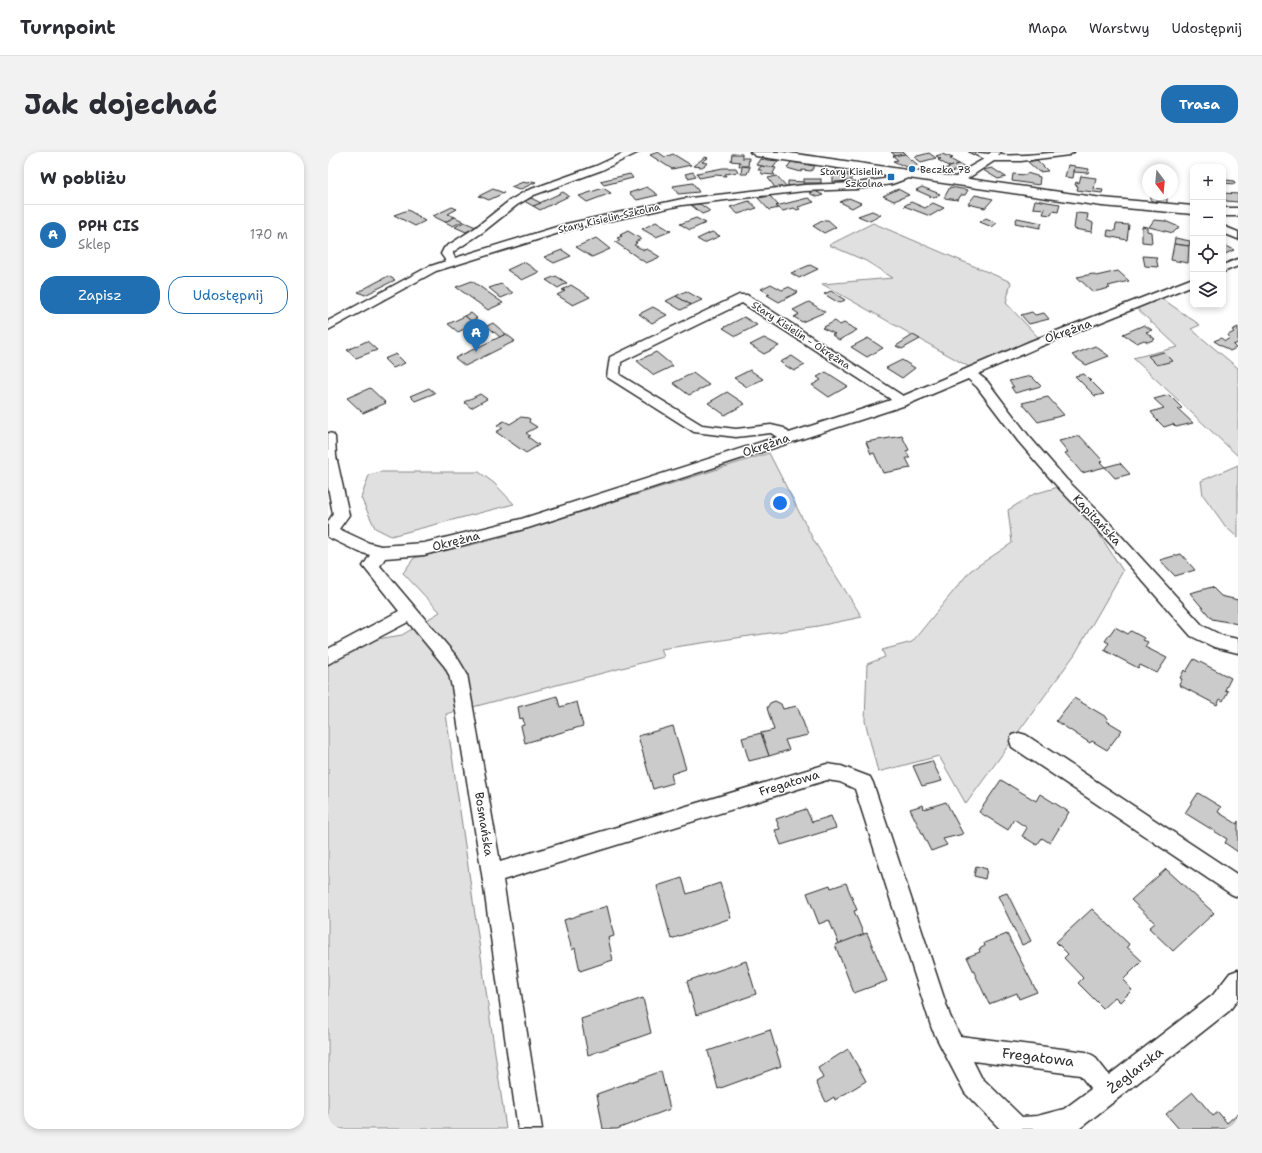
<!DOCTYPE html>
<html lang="pl">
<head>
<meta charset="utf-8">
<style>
	body { margin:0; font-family:"Shantell Sans",sans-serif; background:#f2f2f3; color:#2b2b33 }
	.controls { position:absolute; right:12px; top:12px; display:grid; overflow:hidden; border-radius:8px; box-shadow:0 2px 6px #0003 }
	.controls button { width:36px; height:36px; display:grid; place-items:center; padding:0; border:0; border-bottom:1px solid #e1e1e2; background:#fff; color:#2b2b33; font:20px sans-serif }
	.compass { position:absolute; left:814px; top:12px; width:36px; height:36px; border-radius:50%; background:#fff; box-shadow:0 2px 6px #0003; rotate:164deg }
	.you { position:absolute; left:452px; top:351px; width:14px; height:14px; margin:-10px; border:3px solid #fff; border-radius:50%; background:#1a73e8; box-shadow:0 0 0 6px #1a73e833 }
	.badge { display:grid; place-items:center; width:26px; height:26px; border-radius:50%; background:#1f6fb2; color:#fff; font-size:13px; font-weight:700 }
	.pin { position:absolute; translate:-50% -33px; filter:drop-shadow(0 1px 2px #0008) }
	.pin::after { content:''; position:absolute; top:21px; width:14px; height:12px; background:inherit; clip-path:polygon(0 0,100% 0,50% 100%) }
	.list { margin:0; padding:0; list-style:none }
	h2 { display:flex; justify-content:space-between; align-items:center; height:52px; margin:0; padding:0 16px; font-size:17px }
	h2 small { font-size:13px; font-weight:400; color:#7c7c81 }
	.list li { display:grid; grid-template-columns:26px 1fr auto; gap:12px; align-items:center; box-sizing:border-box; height:60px; padding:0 16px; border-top:1px solid #e1e1e2 }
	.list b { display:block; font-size:15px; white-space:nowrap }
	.list p { margin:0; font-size:13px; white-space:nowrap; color:#7c7c81 }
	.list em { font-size:13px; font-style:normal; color:#7c7c81 }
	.actions { display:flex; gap:8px; padding:12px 16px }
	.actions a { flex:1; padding:9px 0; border:1px solid #1f6fb2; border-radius:16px; text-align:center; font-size:14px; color:#1f6fb2 }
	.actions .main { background:#1f6fb2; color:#fff }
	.icon { flex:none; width:22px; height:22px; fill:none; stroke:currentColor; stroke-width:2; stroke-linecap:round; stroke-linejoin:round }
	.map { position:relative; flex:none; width:910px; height:977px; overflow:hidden; border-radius:16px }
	header { display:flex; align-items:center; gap:24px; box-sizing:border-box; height:56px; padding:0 20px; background:#fff; border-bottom:1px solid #e1e1e2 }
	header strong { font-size:19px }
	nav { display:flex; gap:22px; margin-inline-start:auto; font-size:14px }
	.intro { display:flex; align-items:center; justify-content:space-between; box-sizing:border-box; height:96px; padding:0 24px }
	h1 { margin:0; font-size:28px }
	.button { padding:10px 18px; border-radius:16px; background:#1f6fb2; color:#fff; font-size:14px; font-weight:700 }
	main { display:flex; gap:24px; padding:0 24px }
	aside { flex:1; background:#fff; border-radius:16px; box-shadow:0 2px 6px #0003 }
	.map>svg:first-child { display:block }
	.green { fill:#e0e0e0; stroke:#868686 }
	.building { fill:#cbcbcb; stroke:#2b2b2b }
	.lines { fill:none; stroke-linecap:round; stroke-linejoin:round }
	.minor-casing { stroke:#2b2b2b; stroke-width:3 }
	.tertiary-casing { stroke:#2b2b2b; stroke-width:3 }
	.minor { fill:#fff; fill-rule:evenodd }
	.tertiary { fill:#fff; fill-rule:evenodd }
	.poi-dot { fill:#1f6fb2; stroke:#fff; stroke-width:1.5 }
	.labels { text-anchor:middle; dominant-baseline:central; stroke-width:3; stroke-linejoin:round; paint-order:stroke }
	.far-poi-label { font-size:10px; fill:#2b2b2b; stroke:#fff; text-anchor:start }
	.far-street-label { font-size:10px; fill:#2b2b2b; stroke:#fff }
	.street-label { font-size:12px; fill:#2b2b2b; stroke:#fff }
	.near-street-label { font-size:14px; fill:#2b2b2b; stroke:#fff }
</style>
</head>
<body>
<header>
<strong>Turnpoint</strong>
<nav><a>Mapa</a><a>Warstwy</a><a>Udostępnij</a></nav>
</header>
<div class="intro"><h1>Jak dojechać</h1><a class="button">Trasa</a></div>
<main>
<aside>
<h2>W pobliżu<small></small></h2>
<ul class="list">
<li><span class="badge">A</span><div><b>PPH CIS</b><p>Sklep</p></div><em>170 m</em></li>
</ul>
<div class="actions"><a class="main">Zapisz</a><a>Udostępnij</a></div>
</aside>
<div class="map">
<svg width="910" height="977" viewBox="0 0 910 977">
	<rect width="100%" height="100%" fill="#fff"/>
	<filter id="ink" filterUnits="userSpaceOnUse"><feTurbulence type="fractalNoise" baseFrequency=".025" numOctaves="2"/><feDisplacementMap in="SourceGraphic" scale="8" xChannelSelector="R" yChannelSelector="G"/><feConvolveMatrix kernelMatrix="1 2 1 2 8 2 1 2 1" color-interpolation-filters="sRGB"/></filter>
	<g filter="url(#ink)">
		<g class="green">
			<polygon points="545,71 683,130 678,151 710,185 643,216 494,132 565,126 538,109 501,93"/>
			<polygon points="826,141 872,173 863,177 910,216 910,304 805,206 850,195 803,151"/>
			<polygon points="441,301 486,389 534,465 490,474 333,497 336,505 118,562 178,977 0,977 0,511 43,488 74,483 112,460 75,421 86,406 164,388"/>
			<polygon points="910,313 910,386 898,375 875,343 873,329"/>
			<polygon points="52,320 151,320 166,331 186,352 63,384 47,376 33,346 41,323"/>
			<polygon points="737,333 746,343 795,419 747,502 638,652 611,604 550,620 537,569 539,512 557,505 554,498 584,490 642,419 684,391 680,358 706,342"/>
		</g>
		<g class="building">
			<polygon points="330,0 337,5 345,2 363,13 344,17 322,3"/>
			<polygon points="563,0 575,0 577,2 568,4"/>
			<polygon points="601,1 608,6 593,10 586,5"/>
			<polygon points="404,2 414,2 414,6 421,6 420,14 411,14 412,10 403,9"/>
			<polygon points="577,2 590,13 578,15 565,9 570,8 565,4"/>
			<polygon points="614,2 625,6 622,7 631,12 622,15 610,8 613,7 608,4"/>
			<polygon points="377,5 380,6 374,10 380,11 374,15 365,14"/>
			<polygon points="432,7 450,9 445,16 428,13"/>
			<polygon points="709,8 720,19 711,20 700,10"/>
			<polygon points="463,10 487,14 483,19 474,18 473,20 459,16"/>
			<polygon points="631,12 637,15 620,21 613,18"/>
			<polygon points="740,13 747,14 745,26 737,25"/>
			<polygon points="414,14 422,15 419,22 413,22"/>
			<polygon points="433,14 448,16 445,21 447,23 434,22 433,18 430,18"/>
			<polygon points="747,15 761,17 760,21 746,20"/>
			<polygon points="395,16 408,16 410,20 397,22 398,24 387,23 371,26 369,21"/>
			<polygon points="510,16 519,17 517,21 523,22 523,24 505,22"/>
			<polygon points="664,16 678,25 670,27 655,18"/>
			<polygon points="365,20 368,24 360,26 357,22"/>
			<polygon points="699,21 712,25 711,33 684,29 685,22 698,23"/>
			<polygon points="302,22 305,26 276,33 272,29"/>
			<polygon points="505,22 523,24 523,29 505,30"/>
			<polygon points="449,24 460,36 448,37 440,26"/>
			<polygon points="753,24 768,26 766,37 775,38 774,41 749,38 750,34 747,33 748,30 751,31"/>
			<polygon points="895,26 898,28 906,29 907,32 895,31"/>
			<rect x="476" y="27" width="17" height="4"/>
			<polygon points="204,29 208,30 191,38 183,35 195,30 199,31"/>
			<polygon points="460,29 476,30 475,34 460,34"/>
			<polygon points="365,31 371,40 350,42 345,34"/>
			<polygon points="319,35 330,43 309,48 301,41"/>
			<polygon points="594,35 612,42 606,46 588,38"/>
			<polygon points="622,35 640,38 637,43 633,43 630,48 616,46"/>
			<polygon points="275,36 283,41 259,50 251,44"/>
			<polygon points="165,37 176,41 161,48 151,44"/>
			<polygon points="570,37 581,43 566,49 555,44"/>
			<polygon points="487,39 495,43 489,45 481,41"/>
			<polygon points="235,40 241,44 212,58 205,54"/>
			<polygon points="895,41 910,42 910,50 898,49"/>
			<polygon points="823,42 839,42 839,51 823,49"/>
			<polygon points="647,43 665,47 657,56 640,52"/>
			<polygon points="442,44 450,53 448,54 451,56 441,58 430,46"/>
			<polygon points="203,46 213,51 205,54 196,49"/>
			<polygon points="480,46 486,50 470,55 472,57 469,58 466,56 455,59 448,54"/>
			<polygon points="521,46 533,51 524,56 512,50"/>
			<polygon points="707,48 732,52 730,60 725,59 723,63 715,62 717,57 705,56"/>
			<polygon points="421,49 429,56 410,62 402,55"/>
			<polygon points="583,50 597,56 605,51 616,56 602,64 576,54"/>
			<polygon points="372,52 382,59 374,62 363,53"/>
			<polygon points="124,55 129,57 120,62 127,65 117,70 105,64"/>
			<polygon points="80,58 92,65 90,65 97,69 87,74 66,63"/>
			<polygon points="544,59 553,63 542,69 530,64"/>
			<polygon points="748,61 760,62 759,68 765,71 764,80 746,77"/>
			<polygon points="127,65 135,69 125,74 117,70"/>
			<polygon points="368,66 378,71 362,78 352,72"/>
			<polygon points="658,66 669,71 664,75 652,70"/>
			<polygon points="689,66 714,71 712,76 687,71"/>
			<polygon points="496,68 500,68 508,75 496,81 485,74"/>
			<polygon points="826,68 837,69 851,75 845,81 821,75"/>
			<polygon points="136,70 148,75 138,80 127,75"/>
			<polygon points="328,70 343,79 328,85 314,77"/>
			<polygon points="788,72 801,73 799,88 779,84 780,78 787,79"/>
			<polygon points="814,74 819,75 819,79 823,80 824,91 814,90"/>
			<polygon points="300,79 313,87 307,90 309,91 306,93 316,98 319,97 332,105 318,111 287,90 292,88 289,86 294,84 292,83"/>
			<polygon points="384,80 392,84 376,91 369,87"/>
			<polygon points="268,86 282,97 264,105 248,95"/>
			<polygon points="847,86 862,89 861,94 846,92"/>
			<polygon points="846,92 861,94 860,111 843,108"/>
			<polygon points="895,92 906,98 895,103"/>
			<polygon points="234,98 243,104 226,111 216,105"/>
			<polygon points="815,104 828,105 830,115 817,114"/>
			<polygon points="196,110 211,120 194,128 179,118"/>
			<polygon points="482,113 490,117 471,126 463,121"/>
			<polygon points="790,119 801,129 780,134 782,136 765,140 749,125 765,122 768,124"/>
			<polygon points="60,124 67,128 37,143 30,140"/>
			<polygon points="228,124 239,131 230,136 218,128"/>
			<polygon points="144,129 175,151 160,158 128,135"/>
			<polygon points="173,132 185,141 173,146 161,136"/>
			<polygon points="443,132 454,138 461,135 470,140 451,150 439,143 442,142 433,137"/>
			<polygon points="243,133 262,145 245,153 229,143 237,139 234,138"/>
			<polygon points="358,139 374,148 363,153 348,144"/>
			<polygon points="503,139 517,148 511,151 496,142"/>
			<polygon points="348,144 363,153 353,158 338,149"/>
			<polygon points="481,150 497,160 474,170 466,165 471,162 465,158"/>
			<polygon points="325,155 339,163 324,171 311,162"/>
			<polygon points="704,160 707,163 716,161 721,167 701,172 693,163"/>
			<polygon points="143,161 149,166 143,169 137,164"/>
			<polygon points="137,164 147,172 130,180 120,172"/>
			<polygon points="416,165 429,173 408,184 395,176"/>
			<polygon points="507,169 512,173 516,171 529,178 511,188 504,183 507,182 494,176"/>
			<polygon points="165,171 178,182 172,185 159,174"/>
			<polygon points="816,173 824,178 818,180 827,187 820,190 816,188 809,191 795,182"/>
			<polygon points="910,175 910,191 905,193 908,196 902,199 886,189 893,186 897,189 902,186 900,183 906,180 904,178"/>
			<polygon points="178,182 187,189 137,214 127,206"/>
			<polygon points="585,183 592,187 574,197 568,194"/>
			<polygon points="436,186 444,190 451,194 436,202 422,193"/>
			<polygon points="540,186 555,196 539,205 523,195"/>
			<polygon points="39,189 49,198 28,206 19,198"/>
			<polygon points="767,194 781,204 758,213 744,203"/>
			<polygon points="328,200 345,214 326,223 309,209"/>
			<polygon points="836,200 845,209 829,213 820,204"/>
			<polygon points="68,202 77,211 65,216 56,207"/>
			<polygon points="464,204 477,213 466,219 452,210"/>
			<polygon points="574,208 587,216 574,226 558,216"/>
			<polygon points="422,218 435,227 419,235 406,226"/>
			<polygon points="498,220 520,234 501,245 484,233 493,228 489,225"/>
			<polygon points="365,221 381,233 361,243 345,231"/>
			<polygon points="756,222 776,242 767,244 747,224"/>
			<polygon points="703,224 713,234 687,241 683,235 686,235 681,229"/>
			<polygon points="42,236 58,251 35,261 19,246"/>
			<polygon points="101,236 107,241 87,249 82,244"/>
			<polygon points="399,240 417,252 397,263 380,251"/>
			<polygon points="152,242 159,247 143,256 136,250"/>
			<polygon points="841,243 854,256 850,257 865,271 848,275 845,272 836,275 826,265 827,265 823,260 836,256 826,247"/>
			<polygon points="720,245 736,263 710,270 694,251"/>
			<polygon points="193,265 200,266 202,267 201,270 209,275 198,281 202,284 200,285 211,293 198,301 168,280 175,276 169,273 176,269 182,272"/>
			<polygon points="574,284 581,298 578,299 582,306 578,306 583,316 555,321 546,301 543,302 538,290"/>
			<polygon points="752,284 775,309 772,310 777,315 754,321 737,301 740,300 731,289"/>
			<polygon points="792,311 802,322 787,326 777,315"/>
			<polygon points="853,402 867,418 847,424 832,408"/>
			<polygon points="884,435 893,444 910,448 910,472 884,467 862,441"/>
			<polygon points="787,475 800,482 803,479 816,486 815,488 820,490 817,495 839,506 829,521 812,513 810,516 776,498 781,491 777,489"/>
			<polygon points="866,507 903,526 897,538 900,539 895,549 892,547 889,553 851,533 854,527 852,526 856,518 858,520"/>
			<polygon points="229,544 232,555 249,550 255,574 197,591 193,574 196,573 195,566 192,567 190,555"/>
			<polygon points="746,546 780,566 779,569 794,578 779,598 764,589 762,591 728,569"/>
			<polygon points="447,549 453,552 455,557 469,554 480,583 457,588 461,598 441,604 433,581 446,578 439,556 442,551"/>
			<polygon points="345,574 358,617 343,622 345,631 325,637 310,584"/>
			<polygon points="433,581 441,604 421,609 414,586"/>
			<polygon points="604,609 614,629 594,634 585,614"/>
			<polygon points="673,628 708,649 712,642 741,660 722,691 714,686 709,693 694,684 699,676 686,667 680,678 651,660"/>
			<polygon points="870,641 893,655 890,660 909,672 910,669 910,700 897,691 899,687 857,661"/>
			<polygon points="618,650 635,682 615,687 619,693 603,699 582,657 595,653 596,657"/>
			<polygon points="478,657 484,670 503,664 508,676 453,693 447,678 452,677 448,667"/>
			<polygon points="648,714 659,717 657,727 646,724"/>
			<polygon points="838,717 886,761 845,799 821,776 827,771 803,748"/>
			<polygon points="354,726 359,742 392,731 403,766 343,787 329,734"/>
			<polygon points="518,731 529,758 526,759 536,783 511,792 501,768 491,772 479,741 502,733 503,736"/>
			<polygon points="679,741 703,789 694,793 670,744"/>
			<polygon points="279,754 286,784 280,786 285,808 252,819 247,796 244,798 236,768"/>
			<polygon points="764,757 801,792 799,795 814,809 795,828 804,838 792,850 787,845 775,856 750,831 755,826 736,806 740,802 728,790"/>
			<polygon points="539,781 559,829 526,841 507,793"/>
			<polygon points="679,782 709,840 691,847 689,841 661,852 639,805 652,800 651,797 657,794 656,791"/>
			<polygon points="418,809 428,842 368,863 359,829"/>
			<polygon points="315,846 323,881 260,903 253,867"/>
			<polygon points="442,878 453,914 390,937 380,899"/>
			<polygon points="520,897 538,929 507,948 506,945 498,950 488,930 495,926 490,916"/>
			<polygon points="333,919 342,957 289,977 275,977 269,942"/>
			<polygon points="865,940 885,964 890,960 899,971 910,961 910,977 851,977 838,962"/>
		</g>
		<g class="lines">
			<g class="minor-casing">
				<g id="minor">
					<polygon points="298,0 311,0 274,18 206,43 189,53 155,80 125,100 125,102 127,106 238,72 354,47 476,33 529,31 562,26 577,19 582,22 580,26 564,32 529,37 476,39 354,53 244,77 108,119 0,178 0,169 100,115 118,109 113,102 116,96 147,76 181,49 198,39 268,14"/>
					<path d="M642 0 661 2 663 0H673L670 3C695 5 720 0 746 0L741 3 693 9H666L633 31H625L624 29 633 20 656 7Z"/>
					<polygon points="895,74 910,80 910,87 895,81"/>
					<polygon points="910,107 910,114 895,120 895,113"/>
					<path d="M865 126V133L711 195 650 222 659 229 700 283 738 327 774 363 875 474 895 484 910 487V501L886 495 863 484 764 371 728 333 690 289 649 235 640 227 578 253 200 376 96 403 57 406 52 414 129 505 139 522 172 710 499 612 513 614 542 625 545 631 622 864 632 884 758 900 766 904 781 923 885 843 902 821 910 818V847L901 859 751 977H672L637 941 604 877 527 637 512 630 499 628 175 728 214 977H190L154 722 124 535 121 523 117 515 80 470 0 512V497L71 459 35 414 42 403 31 400 0 385V370L5 362 0 335V281L5 282 7 285 8 304 21 363 11 377 41 391 53 394 96 391 193 367 449 285 443 281 408 285 366 280 279 225 282 205 411 143H419L575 244 703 189ZM414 151 561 246 563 248 461 281 456 276 443 273 408 277 374 273 292 223 293 210ZM645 909 752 923 763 937 736 957 709 964 694 965 653 925Z"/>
					<polygon points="691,581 698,583 910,723 910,745 903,742 684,595 682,589 684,583"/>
				</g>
			</g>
			<g class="tertiary-casing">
				<g id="tertiary">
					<polygon points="422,0 454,0 774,46 865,54 865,62 774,54 428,4"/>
					<rect x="895" y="56" width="15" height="8"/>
				</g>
			</g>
			<use href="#minor" class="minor"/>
			<use href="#tertiary" class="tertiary"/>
		</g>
	</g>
	<g class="poi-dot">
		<circle cx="584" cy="17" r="4"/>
		<rect x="559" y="21" width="8" height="8" rx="2"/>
	</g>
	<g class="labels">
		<g class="far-poi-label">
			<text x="592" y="17">Beczka 78</text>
			<text x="555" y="19" text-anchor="end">Stary Kisielin<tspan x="555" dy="12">Szkolna</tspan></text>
		</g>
		<g class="far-street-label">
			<text transform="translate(281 66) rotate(-13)">Stary Kisielin-Szkolna</text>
			<text transform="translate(473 183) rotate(33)">Stary Kisielin - Okrężna</text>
		</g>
		<g class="street-label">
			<text transform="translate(740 179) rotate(-20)">Okrężna</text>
			<text transform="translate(438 293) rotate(-19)">Okrężna</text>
			<text transform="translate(769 368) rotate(47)">Kapitańska</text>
			<text transform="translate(128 389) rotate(-14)">Okrężna</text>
			<text transform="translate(461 631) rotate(-17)">Fregatowa</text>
			<text transform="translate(156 672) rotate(81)">Bosmańska</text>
		</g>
		<g class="near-street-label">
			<text transform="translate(710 905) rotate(7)">Fregatowa</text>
			<text transform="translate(807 918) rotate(-38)">Żeglarska</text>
		</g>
	</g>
</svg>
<div class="controls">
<button>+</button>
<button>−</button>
<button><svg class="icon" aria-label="locate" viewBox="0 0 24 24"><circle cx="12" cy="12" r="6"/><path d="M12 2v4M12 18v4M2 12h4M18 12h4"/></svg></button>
<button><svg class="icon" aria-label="layers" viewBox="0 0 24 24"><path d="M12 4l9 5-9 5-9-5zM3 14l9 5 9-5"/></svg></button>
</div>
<svg class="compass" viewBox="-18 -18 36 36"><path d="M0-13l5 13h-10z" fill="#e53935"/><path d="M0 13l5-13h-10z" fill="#7c7c81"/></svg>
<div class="you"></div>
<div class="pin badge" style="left:148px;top:200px">A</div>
</div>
</main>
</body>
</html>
